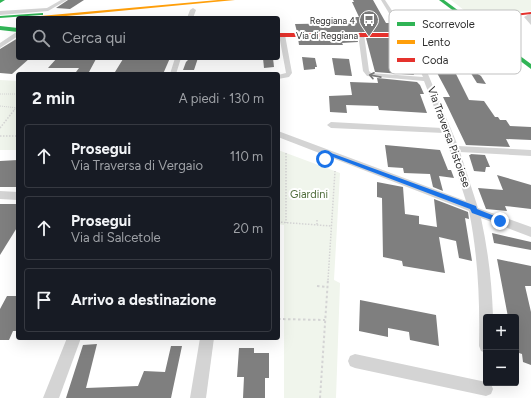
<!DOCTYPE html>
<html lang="it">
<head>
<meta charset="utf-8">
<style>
	body { margin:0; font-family:Figtree,sans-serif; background:#20242c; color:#f1f3f6 }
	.controls { position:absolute; right:12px; bottom:12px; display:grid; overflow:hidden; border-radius:4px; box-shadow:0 4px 16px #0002 }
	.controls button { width:36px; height:36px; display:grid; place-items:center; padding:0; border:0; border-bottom:1px solid #363941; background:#171b24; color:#f1f3f6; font:20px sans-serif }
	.stop { position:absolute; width:12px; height:12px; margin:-9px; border:3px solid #1a73e8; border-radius:50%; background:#fff }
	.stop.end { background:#1a73e8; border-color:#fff; box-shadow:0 1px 4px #0008 }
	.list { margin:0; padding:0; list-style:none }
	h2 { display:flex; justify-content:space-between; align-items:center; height:52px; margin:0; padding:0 16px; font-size:17px }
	h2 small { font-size:13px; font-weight:400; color:#9ea1a6 }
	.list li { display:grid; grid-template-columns:26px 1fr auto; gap:12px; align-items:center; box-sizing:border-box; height:64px; margin:0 8px 8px; padding:0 8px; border:1px solid #363941; border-radius:4px }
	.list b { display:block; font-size:15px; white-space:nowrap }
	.list p { margin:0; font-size:13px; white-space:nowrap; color:#9ea1a6 }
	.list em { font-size:13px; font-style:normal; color:#9ea1a6 }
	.icon { flex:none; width:22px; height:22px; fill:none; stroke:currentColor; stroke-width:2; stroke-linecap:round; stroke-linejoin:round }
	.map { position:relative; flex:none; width:531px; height:398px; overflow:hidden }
	.search { position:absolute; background:#171b24; box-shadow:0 4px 16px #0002; left:16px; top:16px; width:264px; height:44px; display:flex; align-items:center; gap:10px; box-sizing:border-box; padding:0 14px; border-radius:4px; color:#9ea1a6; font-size:15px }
	.panel { position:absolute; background:#171b24; box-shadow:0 4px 16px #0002; left:16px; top:72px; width:264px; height:268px; border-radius:4px }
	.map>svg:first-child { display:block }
	.green { fill:#f0f5ec }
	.building { fill:#7f7f7f }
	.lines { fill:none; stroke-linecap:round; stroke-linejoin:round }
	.path-far2 { stroke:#d4d4d4; stroke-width:1; stroke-dasharray:1 1; stroke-linecap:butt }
	.path-far1 { stroke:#d4d4d4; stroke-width:1.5; stroke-dasharray:1.5 1.5; stroke-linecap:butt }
	.path { stroke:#d4d4d4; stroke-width:2; stroke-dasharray:2.5 2.5; stroke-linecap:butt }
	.street { fill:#d4d4d4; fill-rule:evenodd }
	.fast { fill:#30b455; fill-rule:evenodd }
	.slow { fill:#ff9f0a; fill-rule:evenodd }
	.jam { fill:#e5322d; fill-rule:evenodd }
	.oneway { stroke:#797979 }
	.route { fill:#1a73e8 }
	.labels { text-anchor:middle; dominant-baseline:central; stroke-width:4; stroke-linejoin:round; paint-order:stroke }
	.far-poi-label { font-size:9px; fill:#2f2f2f; stroke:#fff; text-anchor:end }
	.far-street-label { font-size:9px; fill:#2f2f2f; stroke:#fff }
	.street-label { font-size:11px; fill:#2f2f2f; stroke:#fff }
	.park-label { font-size:11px; fill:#4f6c3b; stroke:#fff }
	.key { fill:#fff; stroke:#c1c1c1; stroke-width:1 }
	.key-label { font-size:11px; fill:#2f2f2f }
</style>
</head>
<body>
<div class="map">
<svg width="531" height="398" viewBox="0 0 531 398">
	<rect width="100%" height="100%" fill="#fff"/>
	<g class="green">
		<polygon points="451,0 531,0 531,11 504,13 481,20 474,18"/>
		<polygon points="0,80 18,81 18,150 0,150"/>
		<polygon points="278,150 340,173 334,280 340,283 336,398 284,398 284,225 278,224"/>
	</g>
	<g class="building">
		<polygon points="68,0 84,0 70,9 56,8"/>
		<polygon points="353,0 373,0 386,23 393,23 397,32 297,32 295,24 357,23 354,17 359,17 352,2 354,2"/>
		<polygon points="18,38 18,58 30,58 12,74 0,73 0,49"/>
		<polygon points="298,38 357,38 358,42 342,43 343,45 299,45"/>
		<polygon points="366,38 400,38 414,75 375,72"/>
		<polygon points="447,56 469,100 484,101 495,117 498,117 500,120 506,120 510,126 531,127 531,140 506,139 510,147 466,145 443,97 450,97 436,71"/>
		<polygon points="302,57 315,58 317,67 315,67 315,69 304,70"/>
		<polygon points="57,58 70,58 69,59 96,59 89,72 76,72 79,68 48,68"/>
		<polygon points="138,58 170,58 163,74 124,74 125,72 115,72 123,59"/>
		<polygon points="190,58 198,58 194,70 183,70 186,62"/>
		<polygon points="263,58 273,58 274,67 264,68"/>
		<polygon points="332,58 349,59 352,76 335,75"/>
		<polygon points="467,67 481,76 486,84 477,83"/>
		<polygon points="377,78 417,82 420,85 424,94 420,94 427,113 379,110 378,106 346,105 347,113 330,112 329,96 352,95 350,82 378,83"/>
		<polygon points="385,145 440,150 448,170 451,170 454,178 439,176 443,191 433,187 430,174 404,173 403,168 388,167"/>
		<polygon points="470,154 485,155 490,167 486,167 485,172 474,171 469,155 471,155"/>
		<polygon points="18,160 18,187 0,187 0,161"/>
		<polygon points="497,175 531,185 531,209 505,206 507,211 486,209 478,188 503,190"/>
		<polygon points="377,182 403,187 405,214 419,216 419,224 437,227 434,199 468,212 469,219 465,218 472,261 459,258 456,241 439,237 445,273 403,266 402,261 383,257 382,198 377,197"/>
		<polygon points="0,204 18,204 18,226 0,255"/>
		<polygon points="492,233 531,242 531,250 494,243"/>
		<polygon points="497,259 531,266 531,286 525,286 531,312 531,365 523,362 522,354 519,353 516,341 516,317 508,317"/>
		<polygon points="7,296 18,296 18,331 13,331 9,340 0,340 0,309"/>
		<polygon points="360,300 436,315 439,346 410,340 409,332 388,328 388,337 359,331"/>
		<polygon points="97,344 86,388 138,386 144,371 165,372 171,346 182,346 171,398 66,398 83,345"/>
		<polygon points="239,348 254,348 254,353 269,353 269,378 265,378 265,398 243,398 244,377 237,377"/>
	</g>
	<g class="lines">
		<g class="path-far2">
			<polyline points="0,94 18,94"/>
			<polyline points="0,106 18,108"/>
			<polyline points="14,110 18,105"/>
		</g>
		<g class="path-far1">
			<polyline points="0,128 15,109"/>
			<polyline points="0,136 18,136"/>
			<polyline points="286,153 286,223"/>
			<polyline points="317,220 317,225"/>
			<polyline points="278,222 331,226"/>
			<polyline points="328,280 335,171"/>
		</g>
		<g class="path">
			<polyline points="317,286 327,287"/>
			<polyline points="278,319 325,320"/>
			<polyline points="320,398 328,279"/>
		</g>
		<g class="street">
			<polygon points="61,0 67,0 48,11 0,15 0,11 47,8"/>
			<polygon points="381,0 385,0 406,32 405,33 401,33"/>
			<polygon points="193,8 196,10 193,18 187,18 190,10"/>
			<polygon points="531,13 531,25 524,17"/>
			<polygon points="18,31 18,36 0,48 0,43"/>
			<path d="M361 32 364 34 369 71 371 73 423 77 404 37 409 36 423 61 422 40 429 34H433V36L428 40 430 60 425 67 458 146 531 150V156L460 152 478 208 531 227V237L481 218C488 250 492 283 493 317H486V353L481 351 479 346C480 300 478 256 469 211L278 137V131L466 201 444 133 331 128 327 125 331 122 442 128 424 81 367 76 363 71 358 34Z"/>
			<polygon points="282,33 285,35 292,73 289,77 278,79 278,75 286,73 279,35"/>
			<polygon points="175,58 181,58 176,74 170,74"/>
			<polygon points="0,191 18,192 18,200 0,199"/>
			<polygon points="67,338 81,338 59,398 43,398"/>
			<polygon points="200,338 214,338 206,398 190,398"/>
			<polygon points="355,354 486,382 486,383 491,384 493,389 491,394 486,396 355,368 350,366 348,361 350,356"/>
		</g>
		<g class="fast">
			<polygon points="0,0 5,0 0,3"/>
			<polygon points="439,0 444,0 531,64 531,69"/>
			<polygon points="43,13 43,15 41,15 0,18 0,16"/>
			<polygon points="0,26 18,28 18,32 0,30"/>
			<polygon points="441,33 473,34 492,42 489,44 472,38 439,36 439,34"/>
		</g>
		<g class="slow">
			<polygon points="218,0 235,0 45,18 27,18 29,17"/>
			<polygon points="450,32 453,34 452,35 416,37 413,35 416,33"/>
		</g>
		<g class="jam">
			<polygon points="531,12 531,14 506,17 482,25 480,24 505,15"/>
			<polygon points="278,33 403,33 406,35 403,37 278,37"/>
		</g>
	</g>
	<defs><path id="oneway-shaft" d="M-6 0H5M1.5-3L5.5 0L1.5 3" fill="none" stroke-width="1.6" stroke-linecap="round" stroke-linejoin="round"/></defs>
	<use class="oneway" href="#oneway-shaft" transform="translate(375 76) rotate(-169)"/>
	<polygon class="route" points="331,153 476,206 477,209 502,219 503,221 500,223 472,213 470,209 333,157 327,160 323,160 323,157"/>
	<defs>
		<g id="bus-pin" transform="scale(1)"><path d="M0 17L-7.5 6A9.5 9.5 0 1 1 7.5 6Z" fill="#787878" stroke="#fff"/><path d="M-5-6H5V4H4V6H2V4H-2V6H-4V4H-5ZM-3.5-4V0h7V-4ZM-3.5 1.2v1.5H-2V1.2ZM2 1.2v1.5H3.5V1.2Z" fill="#fff"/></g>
	</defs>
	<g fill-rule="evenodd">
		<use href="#bus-pin" x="369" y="20"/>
	</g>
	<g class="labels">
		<g class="far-poi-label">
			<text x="355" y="20">Reggiana 4</text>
		</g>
		<g class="far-street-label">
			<text x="327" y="35">Via di Reggiana</text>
		</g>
		<g class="street-label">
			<text transform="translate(449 137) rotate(70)">Via Traversa Pistoiese</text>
		</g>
		<g class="park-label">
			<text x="309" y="194">Giardini</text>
		</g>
	</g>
	<rect x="389" y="10" width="132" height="64" rx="6" class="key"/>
	<rect x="397" y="22" width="18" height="4" fill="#30b455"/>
	<rect x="397" y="40" width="18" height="4" fill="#ff9f0a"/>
	<rect x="397" y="58" width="18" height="4" fill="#e5322d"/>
	<g class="key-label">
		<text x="422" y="28">Scorrevole</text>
		<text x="422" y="46">Lento</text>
		<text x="422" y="64">Coda</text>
	</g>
</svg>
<div class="controls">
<button>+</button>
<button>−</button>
</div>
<div class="stop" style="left:325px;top:159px"></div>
<div class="stop end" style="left:500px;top:221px"></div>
<div class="search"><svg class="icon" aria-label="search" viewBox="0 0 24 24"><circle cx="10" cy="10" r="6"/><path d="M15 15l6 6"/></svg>Cerca qui</div>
<section class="panel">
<h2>2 min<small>A piedi · 130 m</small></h2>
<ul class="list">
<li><svg class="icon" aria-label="ahead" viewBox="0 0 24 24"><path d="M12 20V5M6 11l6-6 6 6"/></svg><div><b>Prosegui</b><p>Via Traversa di Vergaio</p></div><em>110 m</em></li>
<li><svg class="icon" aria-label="ahead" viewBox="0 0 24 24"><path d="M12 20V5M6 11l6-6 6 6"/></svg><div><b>Prosegui</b><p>Via di Salcetole</p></div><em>20 m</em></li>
<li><svg class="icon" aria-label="arrive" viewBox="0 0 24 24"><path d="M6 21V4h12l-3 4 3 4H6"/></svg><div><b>Arrivo a destinazione</b></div></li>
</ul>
</section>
</div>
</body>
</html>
